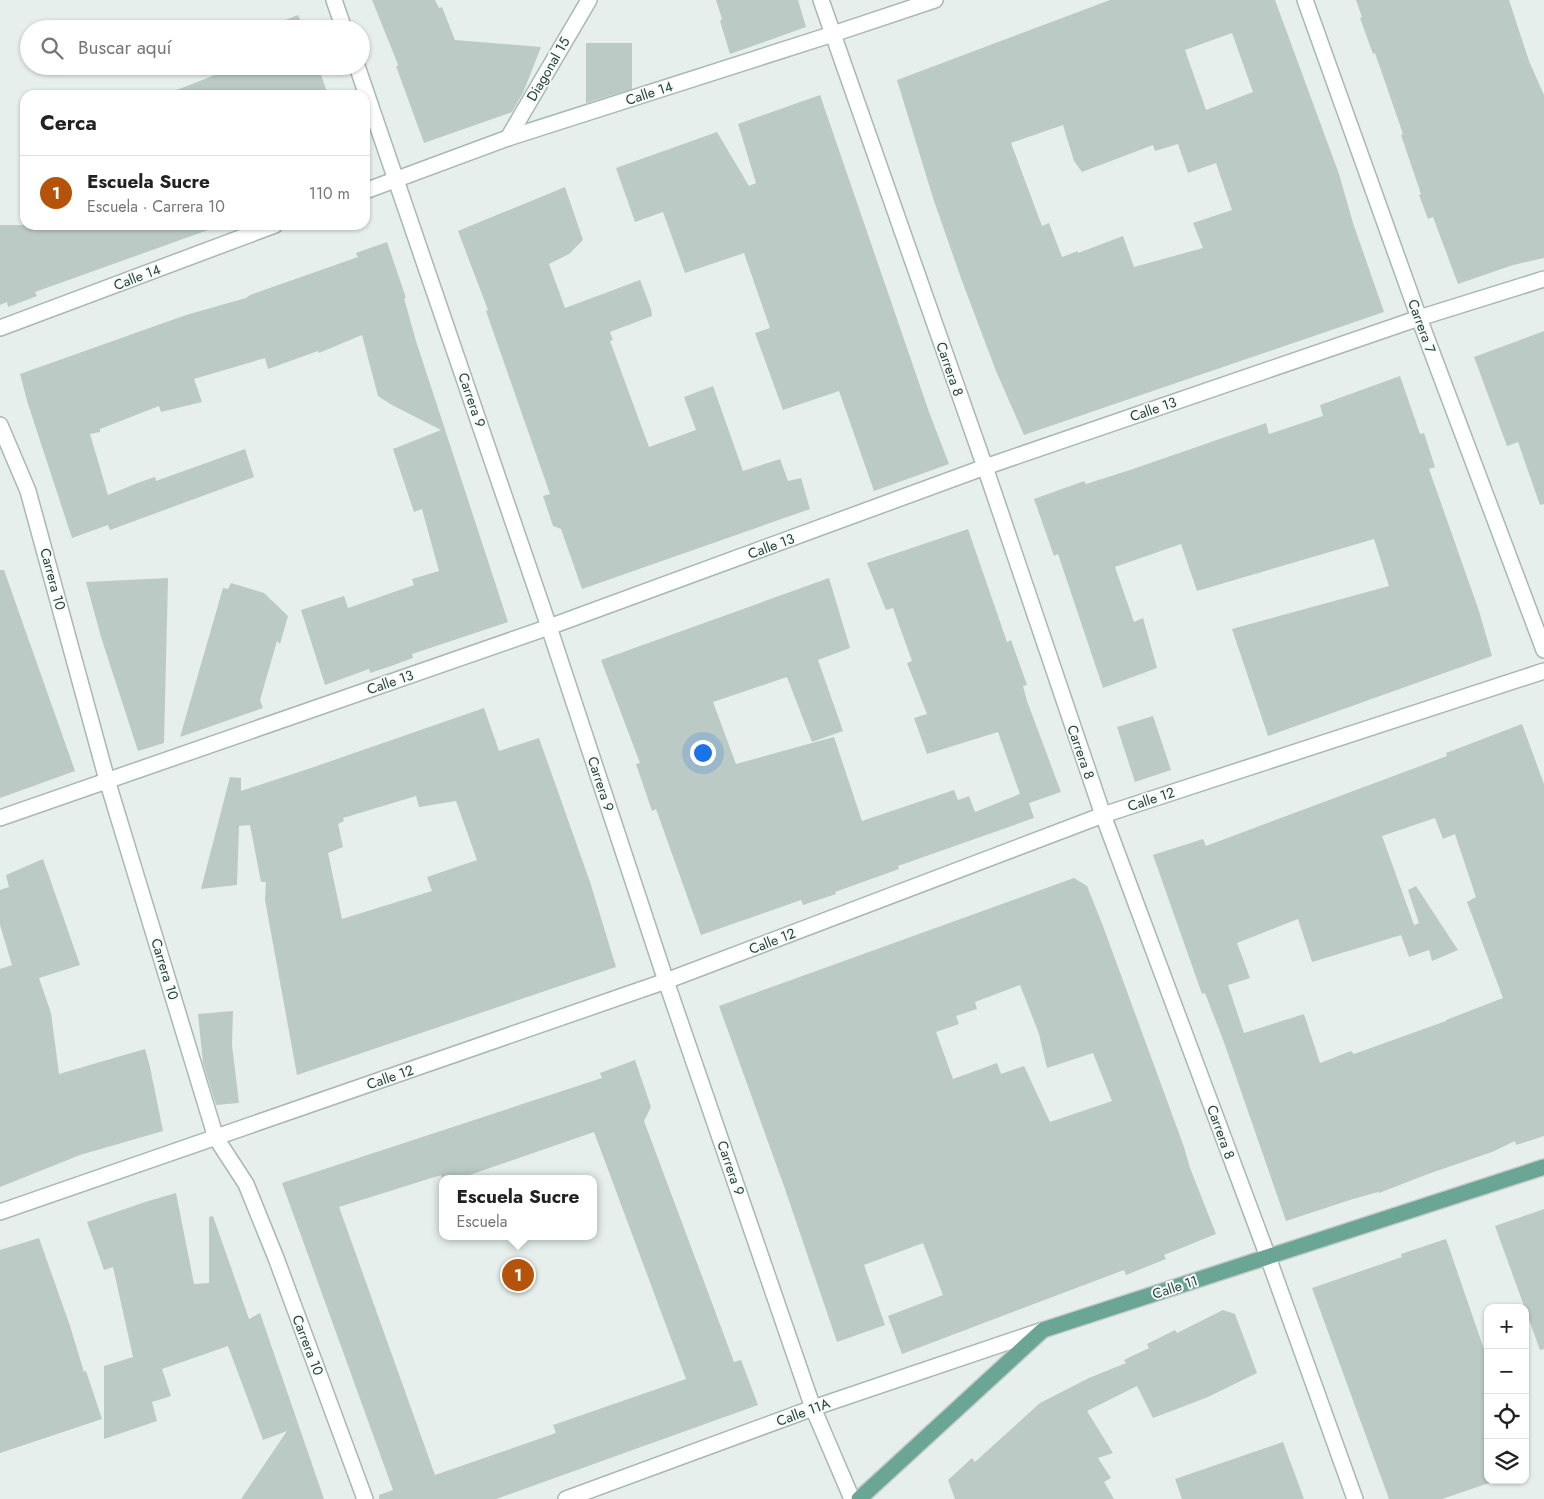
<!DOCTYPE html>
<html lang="es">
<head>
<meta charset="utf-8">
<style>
	body { margin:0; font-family:Jost,sans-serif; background:#f6f6f6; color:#222 }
	.controls { position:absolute; right:15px; bottom:15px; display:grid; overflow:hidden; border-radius:10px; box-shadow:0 1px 4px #0004 }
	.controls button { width:45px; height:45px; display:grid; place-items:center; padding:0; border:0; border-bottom:1px solid #e0e0e0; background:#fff; color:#222; font:25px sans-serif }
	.you { position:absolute; left:702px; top:752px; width:18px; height:18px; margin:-12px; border:4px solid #fff; border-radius:50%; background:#1a73e8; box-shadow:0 0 0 8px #1a73e833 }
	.badge { display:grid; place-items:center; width:32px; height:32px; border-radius:50%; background:#b45309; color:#fff; font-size:16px; font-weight:700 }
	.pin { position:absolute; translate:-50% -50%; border:2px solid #fff; box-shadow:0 1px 5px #0006 }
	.popup { position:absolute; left:439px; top:1175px; width:158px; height:65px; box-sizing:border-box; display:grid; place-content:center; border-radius:10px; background:#fff; filter:drop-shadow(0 1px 4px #0005); font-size:16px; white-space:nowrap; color:#767676 }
	.popup b { font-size:19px; color:#222 }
	.popup::after { content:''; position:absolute; left:50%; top:100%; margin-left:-10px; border:10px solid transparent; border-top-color:#fff }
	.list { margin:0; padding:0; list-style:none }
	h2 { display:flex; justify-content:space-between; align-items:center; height:65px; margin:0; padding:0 20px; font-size:21px }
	h2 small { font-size:16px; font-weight:400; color:#767676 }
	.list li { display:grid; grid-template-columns:32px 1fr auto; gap:15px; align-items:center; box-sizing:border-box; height:75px; padding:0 20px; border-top:1px solid #e0e0e0 }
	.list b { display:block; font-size:19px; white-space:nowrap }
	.list p { margin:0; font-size:16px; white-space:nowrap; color:#767676 }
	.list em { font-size:16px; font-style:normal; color:#767676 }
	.icon { flex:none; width:28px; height:28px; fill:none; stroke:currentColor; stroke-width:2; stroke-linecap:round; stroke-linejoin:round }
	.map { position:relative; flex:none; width:1544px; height:1499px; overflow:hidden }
	.search { position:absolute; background:#fff; box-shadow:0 1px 4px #0004; left:20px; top:20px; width:350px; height:55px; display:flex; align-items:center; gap:12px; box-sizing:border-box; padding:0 18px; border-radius:28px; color:#767676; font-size:19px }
	.panel { position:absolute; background:#fff; box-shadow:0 1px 4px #0004; left:20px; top:90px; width:350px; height:140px; border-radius:15px }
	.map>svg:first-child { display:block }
	.building { fill:#bbcac4; fill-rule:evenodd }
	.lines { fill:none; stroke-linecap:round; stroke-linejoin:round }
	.minor-casing { stroke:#a8b8b2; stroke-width:18 }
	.major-casing { stroke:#c2cac8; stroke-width:18 }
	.minor { stroke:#fff; stroke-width:15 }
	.major { stroke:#6aa596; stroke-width:15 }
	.labels { text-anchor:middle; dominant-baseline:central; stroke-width:4; stroke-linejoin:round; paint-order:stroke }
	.street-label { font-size:14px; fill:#24423a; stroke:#f7fbf9 }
</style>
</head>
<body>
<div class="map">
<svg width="1544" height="1499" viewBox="0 0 1544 1499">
	<rect width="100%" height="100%" fill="#e6efeb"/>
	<g class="building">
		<polygon points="372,0 435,0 439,8 442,7 455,40 541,47 523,93 512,112 424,143 396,66 398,66 397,62"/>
		<polygon points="716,0 798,0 806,27 730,54 720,21 722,19"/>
		<path d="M1110 0H1275L1339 174 1353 223 1384 312 1024 435 996 371 962 281 933 198 897 80ZM1232 33 1253 92 1206 110 1185 50ZM1063 125 1074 161 1082 172 1153 145 1155 151 1178 144 1188 173 1216 163 1232 210 1193 223 1203 248 1134 267 1123 236 1078 253V251L1062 257 1049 223 1042 226 1011 143Z"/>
		<polygon points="1356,0 1509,0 1529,61 1544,95 1544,258 1513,265 1458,284 1433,217 1428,219 1419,195 1421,194 1401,135 1403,134 1375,53 1373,54 1360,18 1362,17"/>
		<polygon points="298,15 304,29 272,29 271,26"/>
		<polygon points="586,43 632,43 632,89 586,103"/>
		<polygon points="238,66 318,66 328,95 169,95 169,93"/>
		<polygon points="820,95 929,412 949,464 874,491 839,391 783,410 755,333 770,328 744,253 685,273 663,212 635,222 616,168 717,132 749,186 756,183 738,124"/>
		<polygon points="565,187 583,240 569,254 549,264 565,308 640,280 651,309 652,316 610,332 613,340 610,341 649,447 696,430 684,397 713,386 743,471 780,459 788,481 801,478 810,509 582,589 561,529 553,526 543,496 550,494 486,311 488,310 458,231"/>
		<polygon points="0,225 210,225 211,229 35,292 37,296 8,307 7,302 0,305"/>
		<polygon points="387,242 406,298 404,298 416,341 508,622 412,654 413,658 391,666 370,673 369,669 325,685 301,610 344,596 348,608 414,585 412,579 439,571 422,509 414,512 393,449 441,430 392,405 378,396 362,335 319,353 318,351 268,369 265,358 194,379 202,402 161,412 159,406 100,429 100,432 90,434 108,495 140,482 155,477 156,481 245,449 254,477 110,530 108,525 72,538 28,404 20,374 186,315 246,298 250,295 358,257 356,253"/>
		<polygon points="1544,331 1544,504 1540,505 1518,442 1507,446 1474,357"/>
		<polygon points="1400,376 1420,434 1424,433 1435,467 1429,469 1479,611 1492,656 1268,736 1232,629 1389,586 1374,539 1197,591 1181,544 1115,567 1134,622 1143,618 1157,668 1103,688 1058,554 1054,556 1034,499 1084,481 1086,484 1130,470 1266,423 1269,434 1323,416 1320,405"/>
		<polygon points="968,529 1007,642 1011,640 1027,685 1023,686 1027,701 1061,792 1029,803 1034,818 898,866 899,869 835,892 836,894 803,905 801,900 701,935 656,809 652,811 636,764 640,763 601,660 829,578 850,648 818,660 843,731 812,742 787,677 713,702 736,764 834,737 862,821 954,790 958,800 969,796 975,812 1020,794 998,732 927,754 914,718 927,714 907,663 912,661 893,608 886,610 867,563"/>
		<polygon points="0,570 4,570 75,771 0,798"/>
		<polygon points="168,578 164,743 138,751 101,637 86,582"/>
		<polygon points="231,583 264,593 288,616 280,644 277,641 260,700 263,708 180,737 223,588 228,589"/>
		<path d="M484 708 499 751 539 738 590 882 616 967 297 1075 265 900 266 882H261L250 825 239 826 237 885 201 889 230 777 241 778V791L311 768ZM416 796 419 807 456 801 477 860 427 877 432 891 342 919 328 853 343 847 338 824 344 821 343 818Z"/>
		<polygon points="1153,716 1171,770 1135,782 1117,727"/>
		<path d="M1522 724 1544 784V1136L1516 1145 1515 1141 1492 1152 1428 1174 1379 1193 1378 1192 1353 1199 1286 1221 1225 1045 1205 993 1202 994 1153 855 1203 839 1206 846 1415 768 1447 756 1446 753ZM1435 818 1443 839 1455 834 1476 897 1467 902 1503 998 1446 1020V1021L1354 1054 1351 1051 1320 1063 1304 1014 1244 1033 1228 985 1250 978 1237 943 1298 919 1312 962 1401 935 1409 957 1429 950 1432 961 1458 950 1416 886 1408 890 1419 923 1414 925 1382 836Z"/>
		<polygon points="43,859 80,965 39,978 51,1013 59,1074 145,1049 150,1067 163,1131 80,1155 0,1187 0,969 12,965 0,925 0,890 9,887 6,875"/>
		<path d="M1074 878 1087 886 1103 926 1184 1147 1190 1168 1216 1234 1164 1255 1166 1259 1126 1275 1124 1270 902 1354 888 1316 943 1295 923 1243 864 1265 885 1325 837 1342 785 1189 719 1006ZM1020 985 1039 1034 1047 1068 1093 1053 1112 1101 1050 1122 1024 1066 1001 1074 997 1063 953 1079 936 1032 959 1024 956 1016 977 1009 975 1002Z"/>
		<polygon points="233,1011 232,1045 239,1103 216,1105 203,1063 198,1014"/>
		<path d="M635 1060 651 1107 644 1121 734 1362 741 1360 758 1405 496 1499H379V1495L393 1490 282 1183 602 1078 600 1073ZM594 1132 686 1379 553 1425 556 1433 435 1475 339 1207 441 1175 443 1181V1179H458Z"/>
		<polygon points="176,1193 194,1284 209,1283 209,1217 213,1216 249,1319 260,1313 324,1499 241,1499 287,1431 263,1440 228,1346 162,1369 171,1396 152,1402 157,1421 104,1439 104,1366 133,1357 113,1267 104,1270 87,1222 145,1202"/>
		<polygon points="1544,1209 1544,1349 1540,1350 1495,1226"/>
		<polygon points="39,1238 70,1326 84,1372 86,1371 102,1419 0,1453 0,1250"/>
		<polygon points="1446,1239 1488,1361 1488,1480 1498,1480 1442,1499 1389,1499 1312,1288 1402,1257 1401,1254"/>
		<polygon points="1223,1310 1235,1314 1257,1373 1208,1397 1153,1418 1137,1386 1087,1411 1113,1453 1098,1458 1111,1478 1104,1482 1114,1499 955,1499 948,1480 972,1458 975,1462 1040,1403 1089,1378 1126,1363 1124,1360 1149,1348 1147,1344 1175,1330 1177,1333"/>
		<polygon points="1283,1442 1304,1499 1182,1499 1175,1479"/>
	</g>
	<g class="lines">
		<g class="minor-casing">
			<g id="minor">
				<polyline points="334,0 344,29"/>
				<polyline points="821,0 985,467 1103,815 1268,1257 1355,1499"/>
				<polyline points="1305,0 1419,318 1544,650"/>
				<polyline points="357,66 549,627 666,981 813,1408 852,1499"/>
				<polyline points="508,138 589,0"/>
				<polyline points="365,191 508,138 833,34 935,0"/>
				<polyline points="0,328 275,225"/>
				<polyline points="0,425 28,491 107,780 216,1138 246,1184 276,1258 365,1499"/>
				<polyline points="0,818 549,627 985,467 1419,318 1544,279"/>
				<polyline points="0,1212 666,981 1103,815 1544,671"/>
				<polyline points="566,1499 813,1408 1043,1330"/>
			</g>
		</g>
		<g class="major-casing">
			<polyline id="major" points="859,1499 1043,1330 1544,1167"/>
		</g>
		<use href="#minor" class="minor"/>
		<use href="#major" class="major"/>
	</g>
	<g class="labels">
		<g class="street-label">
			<text transform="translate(548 69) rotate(-60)">Diagonal 15</text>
			<text transform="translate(649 93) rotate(-18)">Calle 14</text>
			<text transform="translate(137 277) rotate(-21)">Calle 14</text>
			<text transform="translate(1422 326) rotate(70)">Carrera 7</text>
			<text transform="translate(950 369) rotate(71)">Carrera 8</text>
			<text transform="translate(472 400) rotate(71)">Carrera 9</text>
			<text transform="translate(1153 409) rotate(-19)">Calle 13</text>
			<text transform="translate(771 546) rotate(-20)">Calle 13</text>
			<text transform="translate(53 579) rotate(75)">Carrera 10</text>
			<text transform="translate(390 682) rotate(-19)">Calle 13</text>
			<text transform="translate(1081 752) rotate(71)">Carrera 8</text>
			<text transform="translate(601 784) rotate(72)">Carrera 9</text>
			<text transform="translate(1151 799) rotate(-18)">Calle 12</text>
			<text transform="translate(772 941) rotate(-21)">Calle 12</text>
			<text transform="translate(165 969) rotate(73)">Carrera 10</text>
			<text transform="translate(390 1077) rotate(-19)">Calle 12</text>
			<text transform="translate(1221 1132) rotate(70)">Carrera 8</text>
			<text transform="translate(731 1168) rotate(71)">Carrera 9</text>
			<text transform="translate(1175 1287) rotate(-18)">Calle 11</text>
			<text transform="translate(308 1345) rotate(69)">Carrera 10</text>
			<text transform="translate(803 1412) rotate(-20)">Calle 11A</text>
		</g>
	</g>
</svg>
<div class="controls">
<button>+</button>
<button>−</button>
<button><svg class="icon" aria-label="locate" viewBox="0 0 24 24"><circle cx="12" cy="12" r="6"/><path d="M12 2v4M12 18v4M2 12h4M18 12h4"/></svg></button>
<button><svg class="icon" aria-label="layers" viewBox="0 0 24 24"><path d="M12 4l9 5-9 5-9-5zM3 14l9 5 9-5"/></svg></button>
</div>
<div class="you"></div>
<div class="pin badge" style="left:518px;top:1275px">1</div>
<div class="popup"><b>Escuela Sucre</b>Escuela</div>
<div class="search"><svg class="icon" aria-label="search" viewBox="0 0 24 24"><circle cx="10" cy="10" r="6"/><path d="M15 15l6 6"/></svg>Buscar aquí</div>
<section class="panel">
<h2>Cerca<small></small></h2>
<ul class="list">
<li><span class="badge">1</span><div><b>Escuela Sucre</b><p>Escuela · Carrera 10</p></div><em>110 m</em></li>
</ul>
</section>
</div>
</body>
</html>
